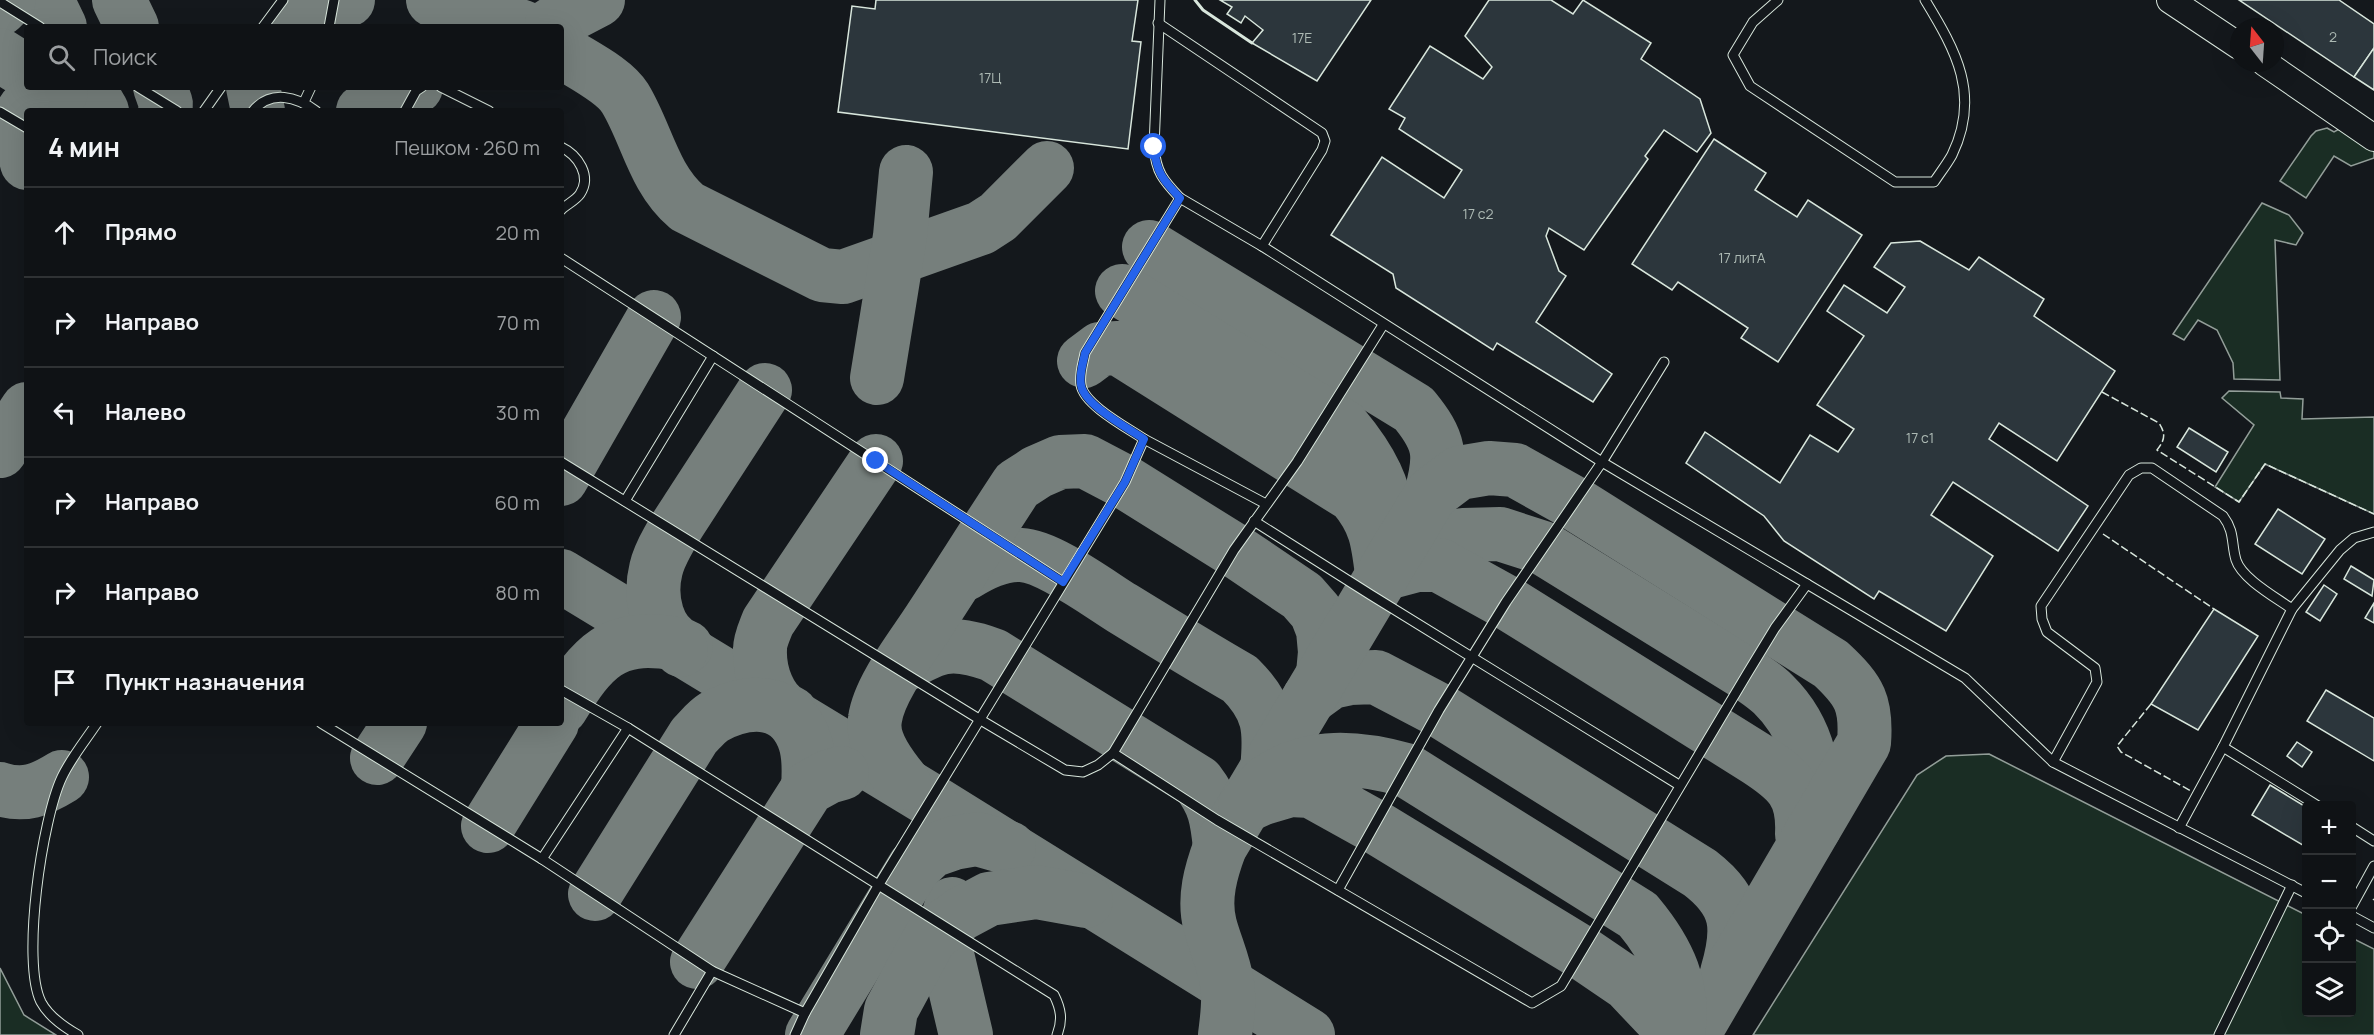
<!DOCTYPE html>
<html lang="ru">
<head>
<meta charset="utf-8">
<style>
	body { margin:0; font-family:Manrope,sans-serif; background:#181b1e; color:#f1f3f6 }
	.controls { position:absolute; right:18px; bottom:18px; display:grid; overflow:hidden; border-radius:6px; box-shadow:0 6px 24px #0002 }
	.controls button { width:54px; height:54px; display:grid; place-items:center; padding:0; border:0; border-bottom:2px solid #2f3234; background:#0f1215; color:#f1f3f6; font:30px sans-serif }
	.compass { position:absolute; left:2230px; top:18px; width:54px; height:54px; border-radius:50%; background:#0f1215; box-shadow:0 6px 24px #0002; rotate:343deg }
	.stop { position:absolute; width:18px; height:18px; margin:-14px; border:4px solid #2563eb; border-radius:50%; background:#fff }
	.stop.end { background:#2563eb; border-color:#fff; box-shadow:0 2px 6px #0008 }
	.list { margin:0; padding:0; list-style:none }
	h2 { display:flex; justify-content:space-between; align-items:center; height:78px; margin:0; padding:0 24px; font-size:26px }
	h2 small { font-size:20px; font-weight:400; color:#9b9ea0 }
	.list li { display:grid; grid-template-columns:39px 1fr auto; gap:18px; align-items:center; box-sizing:border-box; height:90px; padding:0 24px; border-top:2px solid #2f3234 }
	.list b { display:block; font-size:22px; white-space:nowrap }
	.list em { font-size:20px; font-style:normal; color:#9b9ea0 }
	.icon { flex:none; width:33px; height:33px; fill:none; stroke:currentColor; stroke-width:2; stroke-linecap:round; stroke-linejoin:round }
	.map { position:relative; flex:none; width:2374px; height:1035px; overflow:hidden }
	.search { position:absolute; background:#0f1215; box-shadow:0 6px 24px #0002; left:24px; top:24px; width:540px; height:66px; display:flex; align-items:center; gap:15px; box-sizing:border-box; padding:0 21px; border-radius:6px; color:#9b9ea0; font-size:22px }
	.panel { position:absolute; background:#0f1215; box-shadow:0 6px 24px #0002; left:24px; top:108px; width:540px; height:618px; border-radius:6px }
	.map>svg:first-child { display:block }
	.green { fill:#1a2d24; stroke:#939e99; stroke-width:1.5 }
	.lines { fill:none; stroke-linecap:round; stroke-linejoin:round }
	.taxiway { stroke:#767f7c; stroke-width:54 }
	.building { fill:#2c363c; stroke:#d8e6dc; stroke-width:1.5 }
	.lane-casing { stroke:#d8e6dc; stroke-width:11 }
	.secondary-casing { stroke:#d8e6dc; stroke-width:28 }
	.lane { stroke:#14181c; stroke-width:9 }
	.secondary { stroke:#14181c; stroke-width:26 }
	.fence { stroke:#d8e6dc; stroke-width:1.5; stroke-dasharray:8 3; stroke-linecap:butt }
	.wall { stroke:#d8e6dc; stroke-width:3 }
	.route { stroke:#2563eb; stroke-width:8 }
	.labels { text-anchor:middle; dominant-baseline:central; stroke-width:4.5; stroke-linejoin:round; paint-order:stroke }
	.number-label { font-size:14px; fill:#adbab4 }
</style>
</head>
<body>
<div class="map">
<svg width="2374" height="1035" viewBox="0 0 2374 1035">
	<rect width="100%" height="100%" fill="#14181c"/>
	<g class="green">
		<polygon points="2327,128 2334,132 2339,129 2374,148 2374,158 2351,166 2334,156 2306,198 2280,181 2311,136 2316,131"/>
		<polygon points="2262,203 2289,215 2303,233 2296,245 2275,240 2280,380 2234,379 2233,363 2217,330 2198,320 2184,340 2173,334"/>
		<polygon points="2229,391 2280,392 2281,398 2303,399 2302,419 2374,417 2374,514 2265,464 2239,502 2215,487 2254,425 2222,398"/>
		<polygon points="1989,754 2306,915 2306,1012 2352,1012 2352,938 2374,949 2374,1035 1753,1035 1917,775 1946,756"/>
		<polygon points="0,968 24,1015 56,1035 0,1035"/>
	</g>
	<g class="lines">
		<g class="taxiway">
			<polyline points="47,0 60,27"/>
			<polyline points="119,0 132,27"/>
			<polyline points="433,0 523,27"/>
			<polyline points="0,9 9,0"/>
			<polyline points="552,24 598,0"/>
			<polyline points="292,27 348,0"/>
			<path d="M561 51C580 64 613 79 625 98 647 134 653 178 687 207L822 275 843 277 981 228 998 217 1047 168"/>
			<polyline points="0,55 27,72"/>
			<polyline points="88,87 102,111"/>
			<polyline points="160,87 166,104 165,111"/>
			<polyline points="253,87 258,111"/>
			<polyline points="363,111 416,87"/>
			<path d="M27 163C16 123 11 101 61 92L42 87"/>
			<path d="M1149 247 1414 409C1440 441 1442 454 1431 494"/>
			<path d="M1084 361 1100 349 1118 348 1354 496C1376 522 1378 541 1382 574 1384 560 1387 546 1388 532 1389 490 1369 457 1343 426L1122 291"/>
			<polyline points="877,378 900,236 906,172"/>
			<polyline points="0,451 27,409"/>
			<polyline points="561,479 654,317"/>
			<path d="M1391 559 1432 541 1463 535 1500 534 1543 548 1747 674C1755 680 1765 686 1773 694 1811 731 1817 777 1814 828"/>
			<path d="M1387 573 1417 565H1439L1506 602 1757 759C1789 780 1804 793 1802 834"/>
			<path d="M965 574C981 564 1002 554 1021 555 1048 556 1098 593 1122 608 1161 632 1200 656 1240 679 1270 709 1271 729 1267 770"/>
			<polyline points="561,576 930,800 1308,1035"/>
			<path d="M686 647C656 636 649 597 656 569 661 547 681 520 693 501 717 464 741 427 765 390"/>
			<path d="M897 669C936 646 949 639 993 655L1198 782C1215 804 1217 819 1220 847"/>
			<path d="M1309 698 1331 682 1350 678 1376 677 1439 710 1700 873C1739 903 1740 928 1727 973"/>
			<path d="M561 708C592 658 612 632 676 644L681 650"/>
			<path d="M791 713C769 703 759 672 760 649 760 640 765 630 768 622L876 461"/>
			<polyline points="377,758 400,723"/>
			<path d="M904 783C890 766 871 742 875 719 879 690 909 651 925 627 956 580 986 532 1017 485L1037 472 1060 462 1085 461 1125 482 1234 550 1302 596 1316 612 1323 630 1325 652 1323 674"/>
			<path d="M0 789C24 797 41 790 62 777"/>
			<polyline points="488,826 552,723"/>
			<path d="M595 894 694 736C700 730 706 722 714 717 750 698 791 698 805 742 810 757 809 773 808 788"/>
			<polyline points="952,904 945,927 945,946 966,1035"/>
			<polyline points="697,962 808,788 828,777 842,773"/>
			<polyline points="812,1035 914,867 931,851 954,843 977,839 1009,848"/>
			<polyline points="887,1035 891,1010 931,936 961,914 989,899 1036,892 1086,901"/>
			<path d="M1225 1035C1227 1018 1230 1000 1227 983 1224 963 1215 944 1210 925 1203 898 1211 871 1220 847L1431 494 1459 473 1489 468 1515 470 1574 503 1831 664C1860 691 1867 704 1864 743L1693 1035"/>
			<path d="M1667 1035 1666 1024 1628 984 1581 952 1374 826 1311 791 1290 790 1263 798 1245 806C1252 798 1259 789 1267 782 1309 752 1359 757 1406 770L1638 915C1668 951 1686 988 1678 1035"/>
		</g>
	</g>
	<g class="building">
		<polygon points="876,0 1138,0 1132,41 1141,42 1128,149 838,112 852,6 875,9"/>
		<polygon points="1220,0 1371,0 1317,81 1252,43 1263,30 1245,16 1241,23 1227,14 1232,7"/>
		<polygon points="1489,0 1551,0 1573,14 1583,0 1651,43 1641,59 1700,99 1711,133 1697,152 1664,130 1645,156 1648,159 1584,250 1549,228 1546,236 1559,271 1566,276 1536,322 1612,374 1593,402 1497,343 1493,350 1396,288 1393,274 1331,235 1382,157 1444,198 1462,170 1399,129 1405,118 1389,109 1430,46 1483,79 1492,67 1465,36"/>
		<polygon points="2239,0 2339,0 2374,24 2374,48 2354,77"/>
		<polygon points="2374,48 2374,90 2354,77"/>
		<polygon points="1714,139 1766,173 1755,190 1797,217 1808,200 1862,235 1778,362 1741,338 1748,328 1678,282 1672,290 1632,264"/>
		<polygon points="1920,241 1969,270 1979,257 2044,299 2034,316 2115,371 2057,461 1999,423 1989,439 2088,506 2058,551 1953,482 1931,515 1993,556 1946,631 1879,591 1874,599 1784,541 1764,516 1686,463 1705,432 1780,483 1810,435 1838,452 1854,429 1817,405 1864,336 1827,311 1844,285 1887,313 1905,287 1874,267 1891,243"/>
		<polygon points="2189,428 2228,452 2216,472 2177,447"/>
		<polygon points="2278,509 2325,539 2302,574 2255,544"/>
		<polygon points="2351,566 2374,580 2372,596 2344,579"/>
		<polygon points="2324,585 2337,594 2320,621 2306,612"/>
		<polygon points="2374,603 2374,623 2365,618"/>
		<polygon points="2214,609 2258,636 2198,730 2151,704"/>
		<polygon points="2326,690 2374,718 2374,761 2307,721"/>
		<polygon points="2297,742 2312,752 2302,767 2287,756"/>
		<polygon points="2270,785 2306,807 2306,847 2252,815"/>
	</g>
	<g class="lines">
		<g class="lane-casing">
			<g id="lane">
				<path d="M1160 0 1154 147C1156 172 1163 180 1180 198"/>
				<path d="M1778 0 1753 22 1733 55 1750 86 1895 182H1934C1940 173 1947 164 1952 155 1981 95 1956 51 1925 0"/>
				<polyline points="0,2 40,27"/>
				<polyline points="1158,23 1322,133 1325,141 1322,150 1262,246"/>
				<polyline points="263,27 283,0"/>
				<polyline points="329,27 334,0"/>
				<polyline points="138,87 177,111"/>
				<polyline points="441,87 489,111"/>
				<polyline points="304,102 311,87"/>
				<polyline points="204,111 221,87"/>
				<path d="M253 111C271 89 297 97 316 111"/>
				<polyline points="405,111 416,91 422,87"/>
				<polyline points="0,112 27,128"/>
				<path d="M561 147C578 155 592 176 580 194 576 200 566 205 561 210"/>
				<polyline points="561,258 1063,582"/>
				<polyline points="1144,439 1266,504"/>
				<polyline points="561,462 979,719 1065,770 1083,772 1098,765 1113,753 1217,820 1532,1003 1561,986 1747,674 1775,628 1807,584 1965,678 2053,762 2306,893"/>
				<polyline points="625,501 713,356"/>
				<polyline points="1254,521 1371,595 1679,785"/>
				<path d="M561 690 628 728 1054 995C1061 1009 1063 1020 1057 1035"/>
				<path d="M321 723 542 859 712 971 805 1013 878 886 1125 482 1144 439C1128 428 1084 405 1081 385 1079 374 1083 364 1085 353L1180 198 1262 246 1602 462 1807 584"/>
				<polyline points="2223,747 2318,806"/>
				<polyline points="1113,753 1234,550 1297,462 1383,325"/>
				<path d="M2053 762 2097 682 2095 668 2047 632 2042 619 2041 606 2129 475 2141 468H2152L2223 516C2235 532 2231 543 2236 560 2242 579 2277 598 2292 609"/>
				<polyline points="2352,827 2374,841"/>
				<polyline points="2179,828 2223,747 2292,609 2340,550 2354,538 2374,532"/>
				<polyline points="542,859 628,728"/>
				<polyline points="1338,890 1439,710 1506,602 1602,462 1664,362"/>
				<polyline points="2352,906 2374,866"/>
				<polyline points="2352,916 2374,928"/>
				<path d="M78 1035C64 1027 49 1017 41 1002 21 962 42 819 62 777 71 758 85 741 97 723"/>
				<polyline points="674,1035 712,971"/>
				<polyline points="795,1035 805,1013"/>
				<polyline points="2219,1035 2292,885"/>
			</g>
		</g>
		<g class="secondary-casing">
			<g id="secondary">
				<polyline points="2170,0 2239,46"/>
				<polyline points="2265,63 2374,138"/>
			</g>
		</g>
		<use href="#lane" class="lane"/>
		<use href="#secondary" class="secondary"/>
		<g class="fence">
			<path d="M2102 392 2159 423C2166 434 2165 440 2157 450L2239 502 2265 464 2374 514"/>
			<polyline points="2103,534 2214,609"/>
			<polyline points="2151,704 2117,746 2121,752 2191,791"/>
			<polyline points="2373,899 2374,900"/>
		</g>
		<polyline class="wall" points="1195,0 1203,10 1252,43"/>
	</g>
	<g class="lines">
		<path class="route" d="M876 461 1063 582 1125 482 1144 439C1128 428 1084 405 1081 385 1079 374 1083 364 1085 353L1180 198C1163 180 1156 172 1154 147"/>
	</g>
	<g class="labels">
		<g class="number-label">
			<text x="2333" y="36">2</text>
			<text x="1302" y="37">17Е</text>
			<text x="990" y="77">17Ц</text>
			<text x="1478" y="213">17 с2</text>
			<text x="1742" y="257">17 литА</text>
			<text x="1920" y="437">17 с1</text>
		</g>
	</g>
</svg>
<div class="controls">
<button>+</button>
<button>−</button>
<button><svg class="icon" aria-label="locate" viewBox="0 0 24 24"><circle cx="12" cy="12" r="6"/><path d="M12 2v4M12 18v4M2 12h4M18 12h4"/></svg></button>
<button><svg class="icon" aria-label="layers" viewBox="0 0 24 24"><path d="M12 4l9 5-9 5-9-5zM3 14l9 5 9-5"/></svg></button>
</div>
<svg class="compass" viewBox="-18 -18 36 36"><path d="M0-13l5 13h-10z" fill="#e53935"/><path d="M0 13l5-13h-10z" fill="#9b9ea0"/></svg>
<div class="stop" style="left:1154px;top:147px"></div>
<div class="stop end" style="left:876px;top:461px"></div>
<div class="search"><svg class="icon" aria-label="search" viewBox="0 0 24 24"><circle cx="10" cy="10" r="6"/><path d="M15 15l6 6"/></svg>Поиск</div>
<section class="panel">
<h2>4 мин<small>Пешком · 260 m</small></h2>
<ul class="list">
<li><svg class="icon" aria-label="ahead" viewBox="0 0 24 24"><path d="M12 20V5M6 11l6-6 6 6"/></svg><div><b>Прямо</b></div><em>20 m</em></li>
<li><svg class="icon" aria-label="right" viewBox="0 0 24 24"><path d="M7 20v-9h11M14 6l5 5-5 5"/></svg><div><b>Направо</b></div><em>70 m</em></li>
<li><svg class="icon" aria-label="left" viewBox="0 0 24 24"><path d="M17 20v-9H6M10 6l-5 5 5 5"/></svg><div><b>Налево</b></div><em>30 m</em></li>
<li><svg class="icon" aria-label="right" viewBox="0 0 24 24"><path d="M7 20v-9h11M14 6l5 5-5 5"/></svg><div><b>Направо</b></div><em>60 m</em></li>
<li><svg class="icon" aria-label="right" viewBox="0 0 24 24"><path d="M7 20v-9h11M14 6l5 5-5 5"/></svg><div><b>Направо</b></div><em>80 m</em></li>
<li><svg class="icon" aria-label="arrive" viewBox="0 0 24 24"><path d="M6 21V4h12l-3 4 3 4H6"/></svg><div><b>Пункт назначения</b></div></li>
</ul>
</section>
</div>
</body>
</html>
